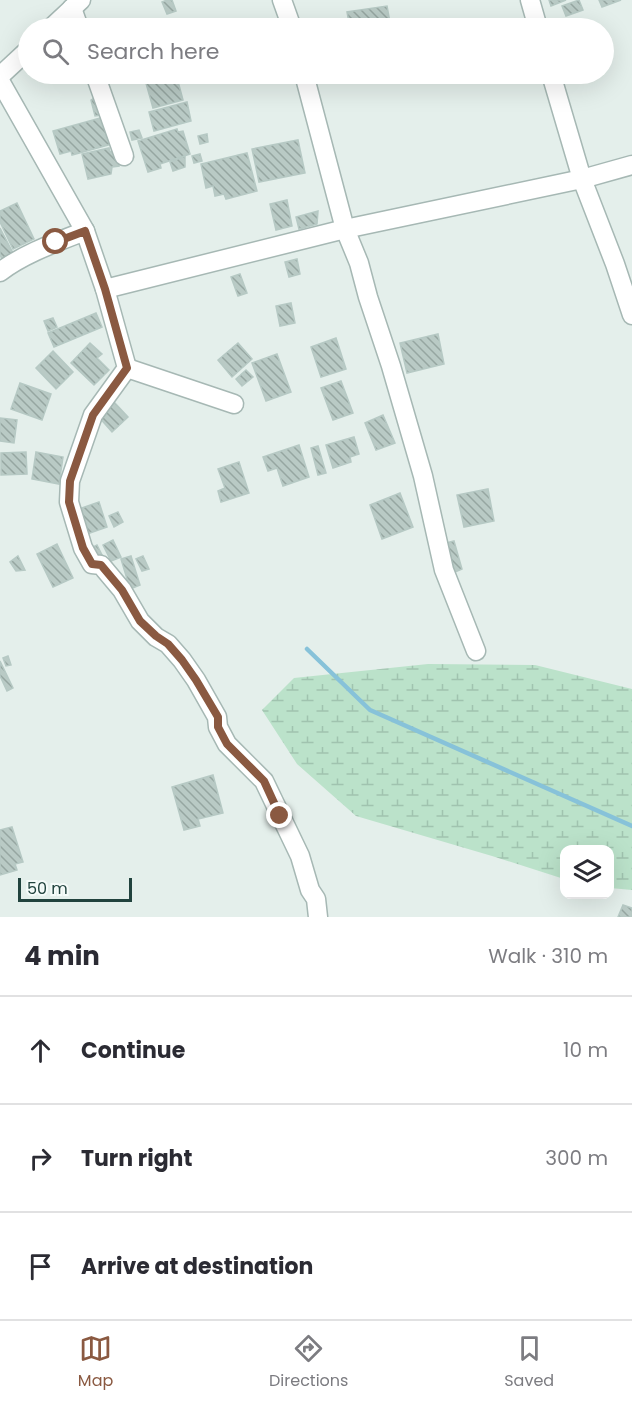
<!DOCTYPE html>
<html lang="en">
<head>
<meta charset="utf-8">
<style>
	body { margin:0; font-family:Poppins,sans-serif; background:#f2f2f3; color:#2b2b33 }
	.controls { position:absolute; right:18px; bottom:18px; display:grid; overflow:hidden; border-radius:12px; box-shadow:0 6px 24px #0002 }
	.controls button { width:54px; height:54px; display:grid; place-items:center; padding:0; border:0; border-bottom:2px solid #e1e1e2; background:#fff; color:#2b2b33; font:30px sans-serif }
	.scale { position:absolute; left:18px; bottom:15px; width:114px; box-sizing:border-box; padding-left:6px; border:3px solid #21433e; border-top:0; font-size:16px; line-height:21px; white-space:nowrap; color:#21433e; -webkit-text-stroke:4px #f5fbf9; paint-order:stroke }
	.stop { position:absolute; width:18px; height:18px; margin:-14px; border:4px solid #8a5941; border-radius:50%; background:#fff }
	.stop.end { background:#8a5941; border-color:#fff; box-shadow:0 2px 6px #0008 }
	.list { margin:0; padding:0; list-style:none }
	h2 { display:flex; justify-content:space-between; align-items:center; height:78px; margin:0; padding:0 24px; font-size:26px }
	h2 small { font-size:20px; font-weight:400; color:#7c7c81 }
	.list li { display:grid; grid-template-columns:39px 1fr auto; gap:18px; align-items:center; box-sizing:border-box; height:108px; padding:0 24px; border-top:2px solid #e1e1e2 }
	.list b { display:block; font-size:22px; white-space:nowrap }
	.list em { font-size:20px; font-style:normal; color:#7c7c81 }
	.icon { flex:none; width:33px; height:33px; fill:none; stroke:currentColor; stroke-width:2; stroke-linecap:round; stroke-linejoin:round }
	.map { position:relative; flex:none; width:632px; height:917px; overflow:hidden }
	.search { position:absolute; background:#fff; box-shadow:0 6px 24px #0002; left:18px; right:18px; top:18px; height:66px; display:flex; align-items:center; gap:15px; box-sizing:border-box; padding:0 21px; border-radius:33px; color:#7c7c81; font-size:22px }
	.sheet { height:402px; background:#fff }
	nav { display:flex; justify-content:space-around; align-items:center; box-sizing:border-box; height:84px; border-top:2px solid #e1e1e2; background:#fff; font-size:16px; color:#7c7c81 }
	nav a { display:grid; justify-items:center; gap:3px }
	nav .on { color:#8a5941 }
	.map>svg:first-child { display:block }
	.wetland { fill:url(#wetland-marsh) }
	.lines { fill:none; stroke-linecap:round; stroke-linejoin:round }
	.stream { stroke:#87c2d9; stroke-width:4.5 }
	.building { fill:url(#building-back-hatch); stroke:#b6c9c4; stroke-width:1.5 }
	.street-casing { stroke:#a6b8b4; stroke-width:21 }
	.street { stroke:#fff; stroke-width:18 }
	.route { stroke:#8a5941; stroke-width:8 }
</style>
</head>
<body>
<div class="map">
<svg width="632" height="917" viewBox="0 0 632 917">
	<defs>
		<pattern id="wetland-marsh" width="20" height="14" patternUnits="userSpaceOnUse" patternTransform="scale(1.5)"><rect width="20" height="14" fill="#bbe2ca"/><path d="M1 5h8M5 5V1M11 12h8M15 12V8" fill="none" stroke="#a0c3af"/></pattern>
		<pattern id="building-back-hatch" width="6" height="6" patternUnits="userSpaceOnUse" patternTransform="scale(1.5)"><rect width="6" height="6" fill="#b9cac5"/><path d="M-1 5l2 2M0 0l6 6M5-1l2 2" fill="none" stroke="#96a6a1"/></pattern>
	</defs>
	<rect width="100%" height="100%" fill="#e4efeb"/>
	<polygon class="wetland" points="428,664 535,665 632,689 632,890 610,888 610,850 564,850 564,879 492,856 356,816 297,764 262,710 294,678"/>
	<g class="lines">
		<polyline class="stream" points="307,649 370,710 632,826"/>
	</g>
	<g class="building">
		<polygon points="167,0 172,0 176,11 167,14 162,2"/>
		<polygon points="549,0 566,0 551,6"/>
		<polygon points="579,0 583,10 566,16 562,6"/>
		<polygon points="599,0 621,0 602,7"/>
		<polygon points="387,6 391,28 350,28 347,12"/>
		<polygon points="154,74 176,74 183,100 153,108 144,76"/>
		<polygon points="98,96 102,115 95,116 91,100"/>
		<polygon points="187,102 191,121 154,131 149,112"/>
		<polygon points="104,117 112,144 72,155 71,151 60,154 53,131"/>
		<polygon points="177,129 178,132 183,131 190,154 160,164 161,168 148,172 138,141"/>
		<polygon points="139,130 142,138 132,140 130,132"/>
		<polygon points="207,134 208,142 200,144 198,136"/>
		<polygon points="298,140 305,173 259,182 252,149"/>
		<polygon points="109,148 110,152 116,151 119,166 112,167 111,174 88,179 82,154"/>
		<polygon points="247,153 257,191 226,199 224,194 215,196 213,186 206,188 201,164"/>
		<polygon points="200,154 202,161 194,163 192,156"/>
		<polygon points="185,156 185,167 173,171 170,162"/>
		<polygon points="287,200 292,226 276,230 270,204"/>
		<polygon points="17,203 34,239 13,249 0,222 0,211"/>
		<polygon points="318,211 317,224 299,229 296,217"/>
		<polygon points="0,228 14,255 3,261 0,255"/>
		<polygon points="297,259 300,274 289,277 285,262"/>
		<polygon points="240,274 247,293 238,296 231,277"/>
		<polygon points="291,303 295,323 280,326 276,306"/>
		<polygon points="96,313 102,327 54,347 48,333"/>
		<polygon points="53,318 57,327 48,331 44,321"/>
		<polygon points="438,334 444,364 407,373 400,343"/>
		<polygon points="336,338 346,369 321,377 311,347"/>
		<polygon points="90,343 102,354 97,358 109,370 94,385 71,363"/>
		<polygon points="238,343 252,359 232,377 218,360"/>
		<polygon points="53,351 73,372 56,389 36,368"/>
		<polygon points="277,354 291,392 266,401 252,363"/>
		<polygon points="246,370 253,377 242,386 236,379"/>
		<polygon points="341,381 353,413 333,420 321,388"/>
		<polygon points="20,383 51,394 42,420 11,409"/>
		<polygon points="114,402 128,417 112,432 98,416"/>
		<polygon points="383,415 395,443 376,450 365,423"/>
		<polygon points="0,418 17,420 14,443 0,441"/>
		<polygon points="354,437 359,454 350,457 351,462 333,468 326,445"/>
		<polygon points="299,445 309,477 283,486 277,468 268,471 263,457"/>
		<polygon points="318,446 326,473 318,475 311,448"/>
		<polygon points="26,452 27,474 1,475 1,453"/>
		<polygon points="36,452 63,457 59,484 32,479"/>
		<polygon points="239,462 249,493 221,502 218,491 225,488 218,469"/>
		<polygon points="488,489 494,521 464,527 457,495"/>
		<polygon points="400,493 413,527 382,539 370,505"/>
		<polygon points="99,502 107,527 87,534 79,509"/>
		<polygon points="118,512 123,522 114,527 109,516"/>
		<polygon points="113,540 121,557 111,561 103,545"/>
		<polygon points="454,541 462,569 455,572 446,543"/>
		<polygon points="57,544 73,578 53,587 37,554"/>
		<polygon points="97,545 102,555 94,559 89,549"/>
		<polygon points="18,556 25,570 16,571 10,562"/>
		<polygon points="131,556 140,585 130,589 121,559"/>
		<polygon points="143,556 149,569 142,571 136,559"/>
		<polygon points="8,656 11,665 6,666 3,658"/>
		<polygon points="0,661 13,688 7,691 0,676"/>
		<polygon points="213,775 223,813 198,819 200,826 184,830 172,787"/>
		<polygon points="12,827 23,862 15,864 17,870 0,875 0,830"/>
		<polygon points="623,905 632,908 632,917 618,917"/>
	</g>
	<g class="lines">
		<g class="street-casing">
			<g id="street">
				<polyline points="282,0 292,28"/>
				<polyline points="530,0 538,28"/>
				<polyline points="72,8 79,28"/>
				<polyline points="51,28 81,0"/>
				<polyline points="95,74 124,156"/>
				<polyline points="304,74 345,229 582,179 632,165"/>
				<polyline points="551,74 582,179 615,264 632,315"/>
				<polyline points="0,76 28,50"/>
				<polyline points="0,81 85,231 105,289 127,368 93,415 70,481 69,502 83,548 92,564 101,565 122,590 140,621 156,637 168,644 182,660 196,680 217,717 218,727 227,744 264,781 300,856 310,890 316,899 318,917"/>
				<path d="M0 272C23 254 57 242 85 231"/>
				<polyline points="105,289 345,229 359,263 368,297 391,366 423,476 444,570 476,651"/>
				<polyline points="127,368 234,404"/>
			</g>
		</g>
		<use href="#street" class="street"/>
	</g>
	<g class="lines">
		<polyline class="route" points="56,242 85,231 105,289 127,368 93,415 70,481 69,502 83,548 92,564 101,565 122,590 140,621 156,636 168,644 182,660 196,680 218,717 218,727 227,744 264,781 280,816"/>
	</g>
</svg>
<div class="controls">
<button><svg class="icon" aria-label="layers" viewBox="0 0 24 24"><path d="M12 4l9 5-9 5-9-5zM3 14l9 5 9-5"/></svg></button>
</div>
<div class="scale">50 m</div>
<div class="stop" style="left:56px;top:242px"></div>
<div class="stop end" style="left:280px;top:816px"></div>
<div class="search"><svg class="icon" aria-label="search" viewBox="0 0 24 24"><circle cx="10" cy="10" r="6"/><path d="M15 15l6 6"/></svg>Search here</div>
</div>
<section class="sheet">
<h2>4 min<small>Walk · 310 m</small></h2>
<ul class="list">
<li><svg class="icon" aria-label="ahead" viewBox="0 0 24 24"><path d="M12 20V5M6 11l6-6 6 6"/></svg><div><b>Continue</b></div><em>10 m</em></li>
<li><svg class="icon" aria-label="right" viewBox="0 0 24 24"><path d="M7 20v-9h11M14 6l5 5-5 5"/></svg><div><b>Turn right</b></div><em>300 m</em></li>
<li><svg class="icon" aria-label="arrive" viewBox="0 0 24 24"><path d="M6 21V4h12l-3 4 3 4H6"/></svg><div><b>Arrive at destination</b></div></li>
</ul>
</section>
<nav>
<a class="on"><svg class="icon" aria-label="map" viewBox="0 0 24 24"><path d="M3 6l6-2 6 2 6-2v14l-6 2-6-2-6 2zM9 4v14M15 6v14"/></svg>Map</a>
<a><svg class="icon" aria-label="directions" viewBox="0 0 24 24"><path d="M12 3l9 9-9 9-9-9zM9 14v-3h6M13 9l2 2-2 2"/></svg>Directions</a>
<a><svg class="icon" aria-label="saved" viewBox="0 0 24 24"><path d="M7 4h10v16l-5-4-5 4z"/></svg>Saved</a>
</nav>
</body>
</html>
